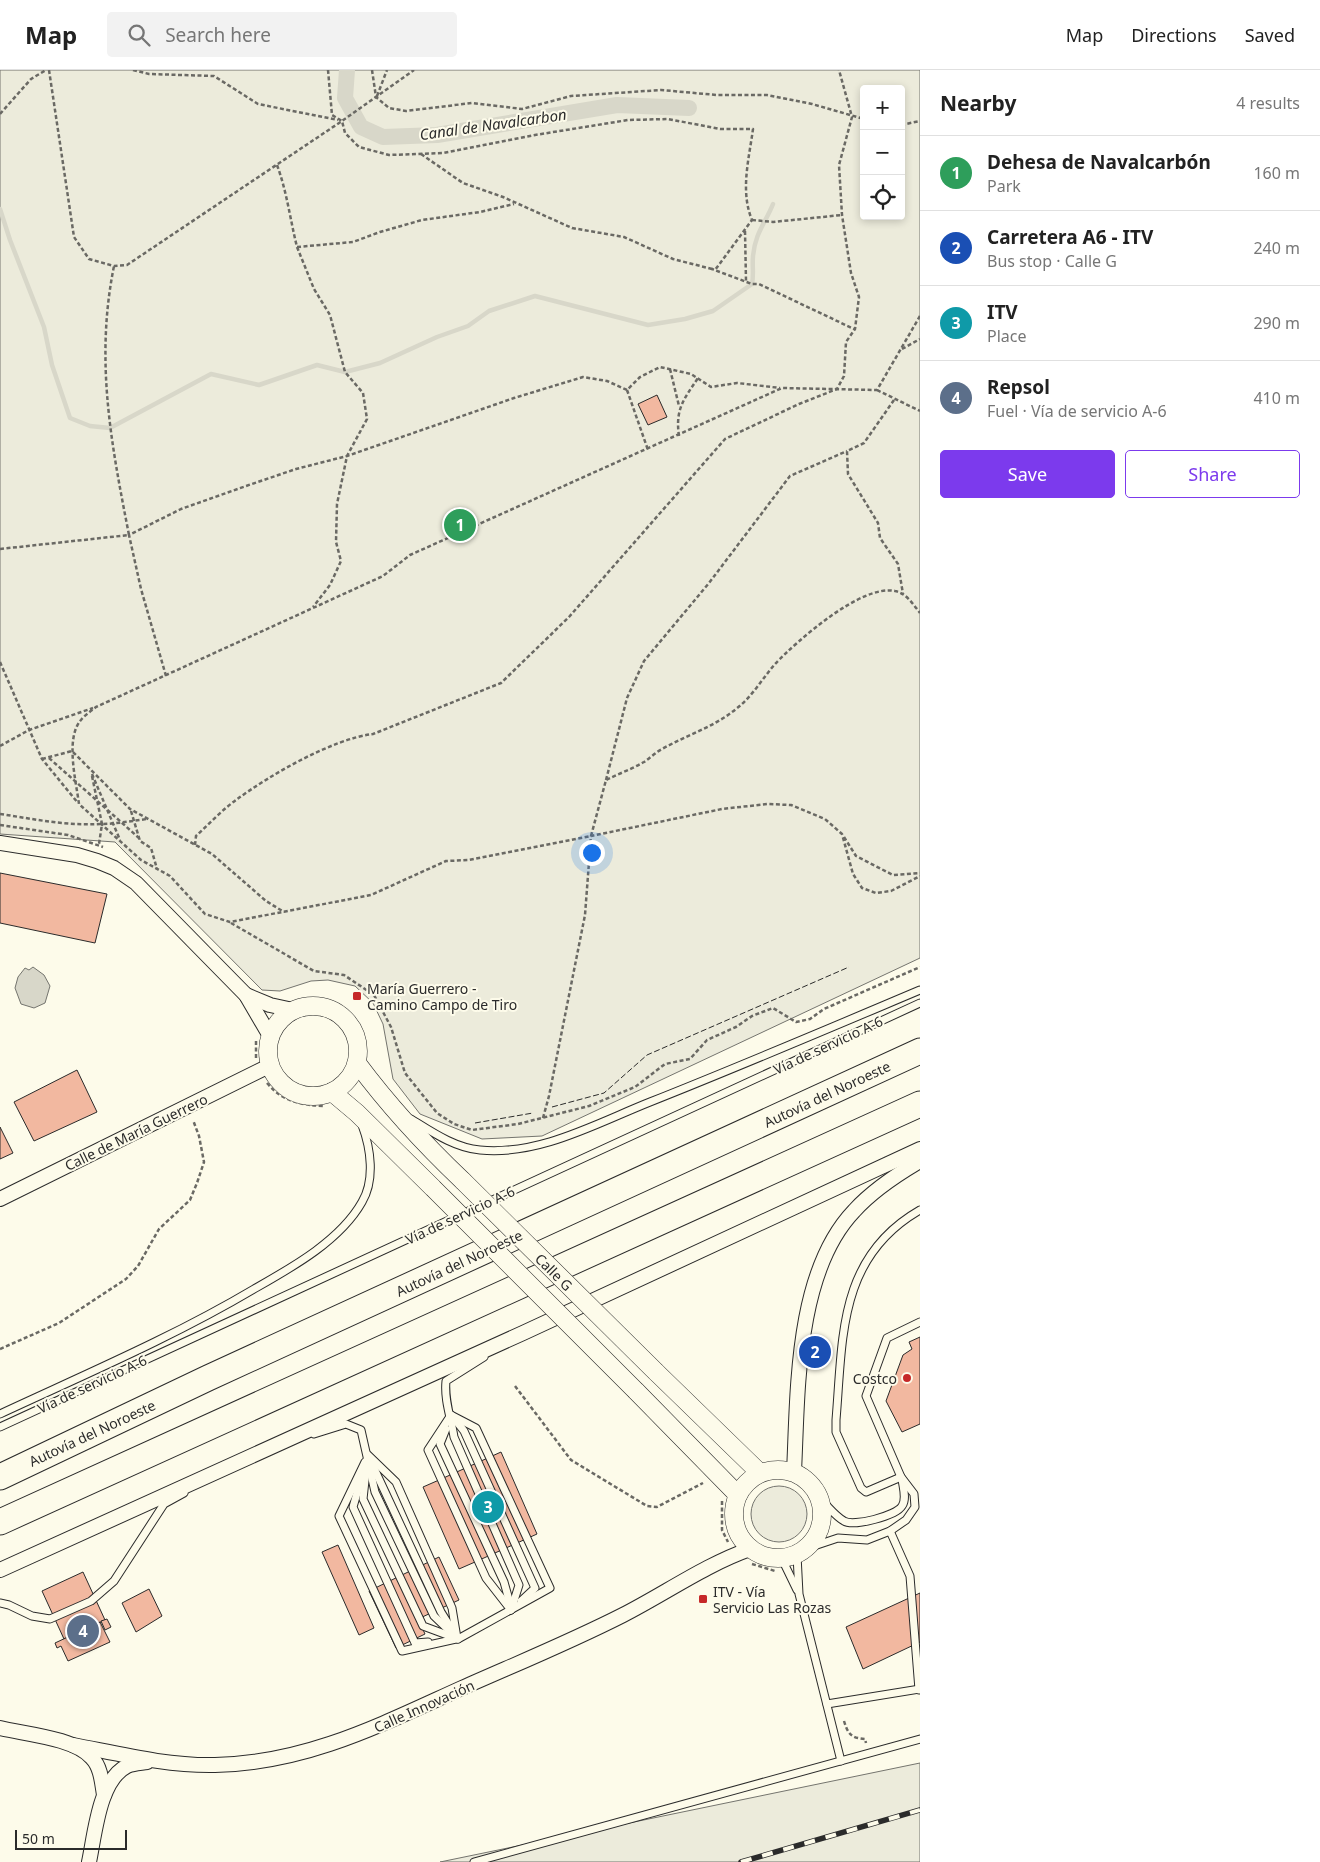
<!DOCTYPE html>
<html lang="en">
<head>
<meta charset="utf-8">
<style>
	body { margin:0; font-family:"Noto Sans",sans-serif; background:#f2f2f2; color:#222 }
	.controls { position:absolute; right:15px; top:15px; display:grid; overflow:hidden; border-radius:5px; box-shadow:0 2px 8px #0003 }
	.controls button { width:45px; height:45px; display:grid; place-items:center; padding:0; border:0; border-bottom:1px solid #e0e0e0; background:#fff; color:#222; font:25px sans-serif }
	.scale { position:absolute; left:15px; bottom:12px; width:112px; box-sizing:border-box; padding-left:5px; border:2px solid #2b2b2b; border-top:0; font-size:14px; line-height:18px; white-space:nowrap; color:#2b2b2b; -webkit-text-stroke:4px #fdfbea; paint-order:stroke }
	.you { position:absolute; left:591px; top:782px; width:18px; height:18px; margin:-12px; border:4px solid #fff; border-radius:50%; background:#1a73e8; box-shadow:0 0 0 8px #1a73e833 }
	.badge { display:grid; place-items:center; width:32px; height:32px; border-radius:50%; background:#7c3aed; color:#fff; font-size:16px; font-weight:700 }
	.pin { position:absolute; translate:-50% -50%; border:2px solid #fff; box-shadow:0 1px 5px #0006 }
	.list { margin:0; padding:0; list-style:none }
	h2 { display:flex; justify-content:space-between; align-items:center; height:65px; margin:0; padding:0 20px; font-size:21px }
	h2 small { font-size:16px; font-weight:400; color:#767676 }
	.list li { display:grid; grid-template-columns:32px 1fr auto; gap:15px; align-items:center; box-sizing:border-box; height:75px; padding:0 20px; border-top:1px solid #e0e0e0 }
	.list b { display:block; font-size:19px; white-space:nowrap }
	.list p { margin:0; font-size:16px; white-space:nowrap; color:#767676 }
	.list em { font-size:16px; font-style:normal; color:#767676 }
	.actions { display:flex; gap:10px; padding:15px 20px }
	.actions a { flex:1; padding:11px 0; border:1px solid #7c3aed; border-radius:5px; text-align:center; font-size:18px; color:#7c3aed }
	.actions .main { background:#7c3aed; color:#fff }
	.icon { flex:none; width:28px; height:28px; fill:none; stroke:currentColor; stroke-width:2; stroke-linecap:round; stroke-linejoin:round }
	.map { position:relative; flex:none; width:920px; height:1792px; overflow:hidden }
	header { display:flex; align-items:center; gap:30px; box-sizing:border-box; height:70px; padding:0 25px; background:#fff; border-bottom:1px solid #e0e0e0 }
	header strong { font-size:24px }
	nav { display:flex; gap:28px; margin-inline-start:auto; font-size:18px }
	.search { width:350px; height:45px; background:#f2f2f2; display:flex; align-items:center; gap:12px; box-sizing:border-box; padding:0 18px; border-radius:5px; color:#767676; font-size:19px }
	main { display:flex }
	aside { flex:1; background:#fff }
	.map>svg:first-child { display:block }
	.green { fill:#ecebdb; stroke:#74746e; fill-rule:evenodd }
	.water { fill:#d8d7c9; stroke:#74746e }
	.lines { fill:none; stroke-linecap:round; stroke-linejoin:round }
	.stream { stroke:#d8d7c9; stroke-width:4.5 }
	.canal { stroke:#d8d7c9; stroke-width:16 }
	.building { fill:#f2b8a0; stroke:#2b2b2b }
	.service-casing { stroke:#2b2b2b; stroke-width:9 }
	.minor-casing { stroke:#2b2b2b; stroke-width:16 }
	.tertiary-casing { stroke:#2b2b2b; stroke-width:19 }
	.motorway-casing { stroke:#2b2b2b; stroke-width:27 }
	.path { stroke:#6a6964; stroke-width:2.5; stroke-dasharray:4 2.5; stroke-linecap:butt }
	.service { stroke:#fdfbea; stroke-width:7 }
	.minor { stroke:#fdfbea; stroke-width:14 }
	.tertiary { stroke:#fdfbea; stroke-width:18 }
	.motorway { stroke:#fdfbea; stroke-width:25 }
	.rail-casing { stroke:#2b2b2b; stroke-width:5.5 }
	.rail { stroke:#fdfbea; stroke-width:4; stroke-dasharray:11; stroke-linecap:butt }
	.tertiary-bridge-casing { stroke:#2b2b2b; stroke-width:19; stroke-linecap:butt }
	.tertiary-bridge { stroke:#fdfbea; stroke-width:18 }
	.fence { stroke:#2b2b2b; stroke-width:1; stroke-dasharray:6 2.5; stroke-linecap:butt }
	.poi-dot { fill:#c62828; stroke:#fdfbea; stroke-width:2 }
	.labels { text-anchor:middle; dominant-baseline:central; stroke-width:4; stroke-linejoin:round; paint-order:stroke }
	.poi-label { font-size:14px; fill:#2b2b2b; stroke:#fdfbea; text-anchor:start }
	.street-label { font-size:14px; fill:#2b2b2b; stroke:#fdfbea }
	.water-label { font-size:15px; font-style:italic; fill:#2b2b2b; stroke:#fdfbea }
</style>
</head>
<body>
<header>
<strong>Map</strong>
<div class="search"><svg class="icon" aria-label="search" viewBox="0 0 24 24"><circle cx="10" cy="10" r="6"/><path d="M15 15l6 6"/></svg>Search here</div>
<nav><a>Map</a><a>Directions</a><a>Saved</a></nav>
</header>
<main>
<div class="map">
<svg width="920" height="1792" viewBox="0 0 920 1792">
	<rect width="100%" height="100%" fill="#fdfbea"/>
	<g class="green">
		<path d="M0 0H920V888L542 1066 482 1069 420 1044 393 1009 383 954 373 933 355 916 328 910 311 911 280 921 262 920 115 772 0 764ZM864 19H901V146H864Z"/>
		<circle cx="779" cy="1444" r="28"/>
		<polygon points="920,1693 920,1792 440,1792"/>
	</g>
	<polygon class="water" points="33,897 44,905 50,916 45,933 34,938 21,934 15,918 18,907 25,898 29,900"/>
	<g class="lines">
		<path class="stream" d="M0 139 10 170 44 257 52 295 70 348 90 356 110 358 211 304 259 315 317 295 345 302 380 293 437 267 468 256 489 241 535 226 648 255 685 249 713 241 752 214C754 204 752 196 753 186 755 163 766 152 773 134"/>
		<polyline class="canal" points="347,0 345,28 361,57 383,67 437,65 617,35 689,38"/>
	</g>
	<g class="building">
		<polygon points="657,325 667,347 648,355 638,334"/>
		<polygon points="0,803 107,824 95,873 0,853"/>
		<polygon points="77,1000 97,1042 34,1071 14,1032"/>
		<polygon points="0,1057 13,1083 0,1089"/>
		<polygon points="920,1267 920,1354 902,1362 886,1331 903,1285 912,1279 909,1272"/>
		<polygon points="501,1382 537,1464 475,1492 439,1410"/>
		<polygon points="439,1410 475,1492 459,1499 423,1417"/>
		<polygon points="338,1475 374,1558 359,1565 322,1482"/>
		<polygon points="439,1487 459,1530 418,1549 425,1564 396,1578 369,1521"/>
		<polygon points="83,1502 105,1550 64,1569 42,1521"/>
		<polygon points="149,1519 162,1546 136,1562 122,1533"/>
		<polygon points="920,1523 920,1572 863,1599 846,1557"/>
		<polygon points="107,1549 111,1557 105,1560 101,1551"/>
		<polygon points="100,1552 110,1572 68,1591 61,1576 57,1578 55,1573"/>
	</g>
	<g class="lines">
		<g class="service-casing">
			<g id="service">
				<path d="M411 1049C432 1062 455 1078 480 1080 539 1086 597 1053 650 1032 741 996 830 958 920 920"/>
				<path d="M484 1287 446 1311C444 1330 451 1348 454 1367L519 1515 511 1540"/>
				<path d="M0 1344C86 1304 173 1267 254 1219 291 1198 340 1171 362 1132 375 1110 371 1079 362 1055"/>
				<polyline points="451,1345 428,1380 486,1508 511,1540"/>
				<polyline points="453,1347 464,1361 535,1518 521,1531"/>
				<polyline points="0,1357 920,933"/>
				<polyline points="446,1359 440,1374 504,1512 511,1537"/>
				<polyline points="314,1364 346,1354 361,1360 375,1422 434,1546 458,1569"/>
				<polyline points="368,1385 396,1412 452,1538 457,1568"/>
				<polyline points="365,1392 339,1446 402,1581 456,1569"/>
				<polyline points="367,1392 363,1429 423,1556 458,1569 550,1518 476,1358 451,1345"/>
				<polyline points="372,1394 441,1542 451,1558"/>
				<polyline points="362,1406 353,1437 415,1573 428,1572"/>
				<path d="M901 1407 866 1422 861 1418 836 1362V1350C843 1267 838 1187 920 1140"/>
				<path d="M821 1430C828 1436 835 1446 844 1451 853 1457 896 1446 902 1436 907 1429 903 1418 902 1409"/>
				<polyline points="890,1461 910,1506 919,1620"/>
				<polyline points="808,1478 838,1468 867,1470 890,1461 906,1450 915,1437 914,1424 901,1407 866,1326 887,1268 920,1252"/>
				<polyline points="797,1485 799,1524 841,1691"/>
				<polyline points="782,1489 797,1520"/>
				<polyline points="0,1533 9,1535 32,1546 50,1549 91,1531 114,1511 164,1434 184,1423"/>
				<polyline points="827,1634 920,1619"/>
				<polyline points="474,1792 920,1669"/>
			</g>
		</g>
		<g class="minor-casing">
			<g id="minor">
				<polyline points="0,773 77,785 97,791 114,798 136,813 246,925 270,966"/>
				<polyline points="246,925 270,935 293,940"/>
				<polyline points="0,1129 271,995"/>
				<path d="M794 1402C798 1322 795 1203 854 1141 873 1120 896 1105 920 1091"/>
				<polyline points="0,1500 523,1263 920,1079"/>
				<path d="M0 1658C25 1664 75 1668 92 1688 101 1697 102 1713 104 1725"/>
				<path d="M73 1675C120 1684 167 1696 215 1695 307 1693 380 1655 462 1618 516 1594 570 1572 623 1545 666 1523 705 1495 750 1479"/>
				<path d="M89 1792C95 1764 99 1710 127 1696 133 1693 141 1693 147 1692"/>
			</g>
		</g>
		<g class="tertiary-casing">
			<g id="tertiary">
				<circle cx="313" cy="981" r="45"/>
				<path d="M357 993C389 1036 424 1074 463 1111"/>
				<polyline points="332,1022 357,1043 433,1118"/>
				<polyline points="656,1302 760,1403"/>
				<polyline points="636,1321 738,1425"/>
				<circle cx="778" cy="1444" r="44"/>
			</g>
		</g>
		<g class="motorway-casing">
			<g id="motorway">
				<polyline points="0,1407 208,1308 920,981"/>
				<polyline points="0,1452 920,1034"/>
			</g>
		</g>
		<g class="path">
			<polyline points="49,0 74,167 89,189 114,196 127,195 342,51 414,0"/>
			<polyline points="133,0 149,4 214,6 258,34 338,50"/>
			<path d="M328 0 332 45 342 51 345 63 359 77 389 85 443 83 535 65 628 50 668 49 720 59H753C749 89 740 121 752 150L715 200 712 199 752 214H759L854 259"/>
			<polyline points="372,0 376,27 389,38 406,41 472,33 522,39 571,26 661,20 717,25 767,25 812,34 864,49"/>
			<polyline points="377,26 387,0"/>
			<polyline points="0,44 31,9 46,0"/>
			<polyline points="901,55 920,51"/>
			<polyline points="421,84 463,113 503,127 572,158 624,167 673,189 712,199"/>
			<path d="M277 95C287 122 290 149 297 177L353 172 380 162 422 150 480 142 514 134"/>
			<polyline points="752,150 773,152 842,145"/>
			<polyline points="745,161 746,211"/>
			<polyline points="297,177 314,219 330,245 345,302 363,323 367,349 347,386 337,434 336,472 341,491 330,515 313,537"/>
			<path d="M920 246 877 320 782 318 410 485 383 506 96 637C91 641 85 645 81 650 65 668 76 711 79 734L141 790 170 806 205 844 230 852 371 825 446 791 469 790 591 766 606 710C618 704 632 699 644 692 650 688 656 682 662 679 687 665 714 657 736 639 752 627 762 609 775 594 797 571 861 514 895 521 906 523 913 534 920 543"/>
			<polyline points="902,279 920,269"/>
			<polyline points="670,299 679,336"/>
			<polyline points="627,320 648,380"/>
			<polyline points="877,320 920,341"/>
			<polyline points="894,330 864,373 847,381 848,404 878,453 880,468 898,494 903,524"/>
			<path d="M679 366C675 339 684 329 698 308"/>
			<path d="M0 479 129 465C111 373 95 290 114 196"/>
			<polyline points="0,592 42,689 78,733"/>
			<polyline points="166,606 141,519 129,465 181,439 246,416 296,399 347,386 514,328 583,307 607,311 627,320 640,307 660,297 691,304 711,317 737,313 780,318"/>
			<polyline points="0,676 29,660 93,638"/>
			<polyline points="49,688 139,768"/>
			<polyline points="42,689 72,681 130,739 212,784 266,831 284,842"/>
			<polyline points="92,704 120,770"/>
			<polyline points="92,706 102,754 99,774"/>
			<polyline points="606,710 627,628 644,591 709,513 790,406 847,381"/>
			<polyline points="131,741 140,771 151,778 157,799"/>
			<path d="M0 744C34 749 66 756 100 754 116 754 131 751 147 749"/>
			<polyline points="0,755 68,765 103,777"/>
			<polyline points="844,767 856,786 893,805 920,803"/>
			<path d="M195 775 196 766C209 754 222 740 236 730 270 705 332 669 373 664L501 613 569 547 725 369 799 334 837 319 844 306 846 272 855 259 859 227 851 203 842 145 839 95 852 47 839 0"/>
			<polyline points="231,853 314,901 344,905 374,925 391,957 405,1003 437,1043 454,1054 472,1060 518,1054 589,1036 635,1017 665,994 690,989 707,970 736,957 752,946 773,938 796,952 810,949 824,939 920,897"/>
			<polyline points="256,988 256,971"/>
			<path d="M267 1013C283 1032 301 1035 325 1036"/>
			<polyline points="543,1048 549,1026 585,845 591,766 722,739 767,734 791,735 825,749 842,764 853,804 862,818 876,823 891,821 920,806"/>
			<polyline points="0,1279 59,1253 126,1209 138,1196 159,1159 190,1130 197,1113 204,1092 199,1066 193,1050"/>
			<polyline points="515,1316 571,1390 647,1436 657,1437 703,1413"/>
			<polyline points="722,1431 722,1460 728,1472"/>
			<polyline points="752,1494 775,1501"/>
			<path d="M844 1651C848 1664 851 1668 865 1669L866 1673"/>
		</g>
		<use href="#service" class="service"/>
		<use href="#minor" class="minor"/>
		<use href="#tertiary" class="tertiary"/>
		<use href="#motorway" class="motorway"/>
		<g class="rail-casing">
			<polyline id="rail" points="741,1792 920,1740"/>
		</g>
		<use href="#rail" class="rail"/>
		<g class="tertiary-bridge-casing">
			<g id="tertiary-bridge">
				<polyline points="463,1111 656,1302"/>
				<polyline points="433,1118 636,1321"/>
			</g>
		</g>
		<use href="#tertiary-bridge" class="tertiary-bridge"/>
		<g class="fence">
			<polyline points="552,1037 604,1023 647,985 849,897"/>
			<polyline points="475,1053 533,1043"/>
		</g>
	</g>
	<g class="poi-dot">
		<rect x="352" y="921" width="10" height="10" rx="2.5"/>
		<circle cx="907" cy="1308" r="5"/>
		<rect x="698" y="1524" width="10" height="10" rx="2.5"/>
	</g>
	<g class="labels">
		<g class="poi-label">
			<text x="367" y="918">María Guerrero -<tspan x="367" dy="16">Camino Campo de Tiro</tspan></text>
			<text x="897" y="1308" text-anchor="end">Costco</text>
			<text x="713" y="1521">ITV - Vía<tspan x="713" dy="16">Servicio Las Rozas</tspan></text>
		</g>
		<g class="street-label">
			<text transform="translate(828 975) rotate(-25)">Vía de servicio A-6</text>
			<text transform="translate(827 1024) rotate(-25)">Autovía del Noroeste</text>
			<text transform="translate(136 1062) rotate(-26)">Calle de María Guerrero</text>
			<text transform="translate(460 1145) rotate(-25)">Vía de servicio A-6</text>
			<text transform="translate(459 1193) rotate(-25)">Autovía del Noroeste</text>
			<text transform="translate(554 1202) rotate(45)">Calle G</text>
			<text transform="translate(92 1314) rotate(-25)">Vía de servicio A-6</text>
			<text transform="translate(92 1363) rotate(-25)">Autovía del Noroeste</text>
			<text transform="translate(424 1636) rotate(-24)">Calle Innovación</text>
		</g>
		<g class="water-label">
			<text transform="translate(493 54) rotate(-8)">Canal de Navalcarbon</text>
		</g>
	</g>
</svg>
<div class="controls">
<button>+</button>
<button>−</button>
<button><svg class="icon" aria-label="locate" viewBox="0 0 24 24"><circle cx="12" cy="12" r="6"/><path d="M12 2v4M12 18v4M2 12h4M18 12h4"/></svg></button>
</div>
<div class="scale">50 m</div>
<div class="you"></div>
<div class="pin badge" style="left:460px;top:455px;background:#2e9e5b">1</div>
<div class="pin badge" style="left:815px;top:1282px;background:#1a4fb4">2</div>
<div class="pin badge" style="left:488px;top:1437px;background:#0f9aa8">3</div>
<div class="pin badge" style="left:83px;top:1561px;background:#5c6f8a">4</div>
</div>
<aside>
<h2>Nearby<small>4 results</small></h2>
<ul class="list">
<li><span class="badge" style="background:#2e9e5b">1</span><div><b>Dehesa de Navalcarbón</b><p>Park</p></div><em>160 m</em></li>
<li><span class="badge" style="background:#1a4fb4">2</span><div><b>Carretera A6 - ITV</b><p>Bus stop · Calle G</p></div><em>240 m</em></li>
<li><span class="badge" style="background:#0f9aa8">3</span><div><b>ITV</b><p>Place</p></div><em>290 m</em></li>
<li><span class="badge" style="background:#5c6f8a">4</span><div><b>Repsol</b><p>Fuel · Vía de servicio A-6</p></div><em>410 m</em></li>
</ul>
<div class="actions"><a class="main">Save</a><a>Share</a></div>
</aside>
</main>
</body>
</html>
